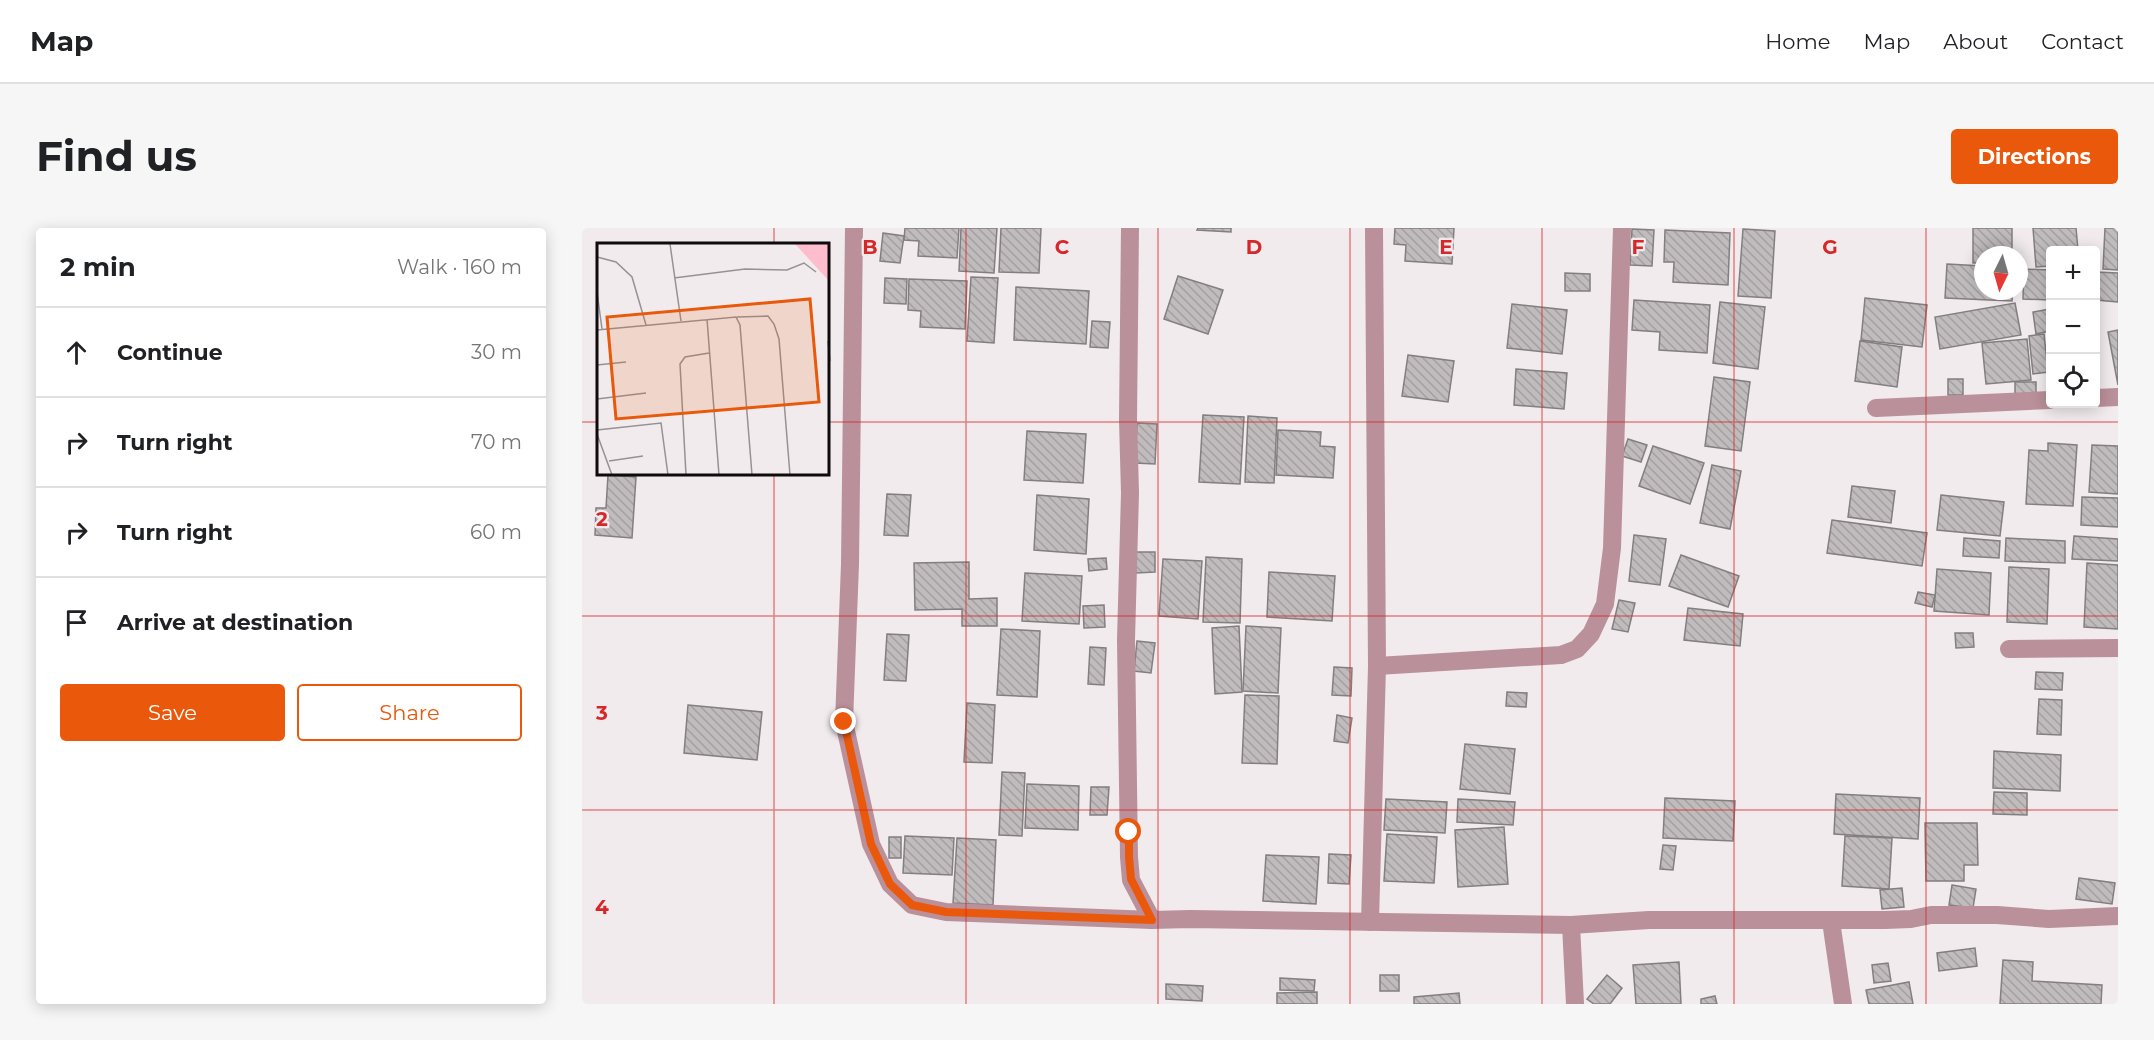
<!DOCTYPE html>
<html lang="en">
<head>
<meta charset="utf-8">
<style>
	body { margin:0; font-family:Montserrat,sans-serif; background:#f6f6f6; color:#202124 }
	.controls { position:absolute; right:18px; top:18px; display:grid; overflow:hidden; border-radius:6px; box-shadow:0 3px 15px #0003 }
	.controls button { width:54px; height:54px; display:grid; place-items:center; padding:0; border:0; border-bottom:2px solid #e0e0e0; background:#fff; color:#202124; font:30px sans-serif }
	.compass { position:absolute; left:1392px; top:18px; width:54px; height:54px; border-radius:50%; background:#fff; box-shadow:0 3px 15px #0003; rotate:185deg }
	.stop { position:absolute; width:18px; height:18px; margin:-14px; border:4px solid #ea580c; border-radius:50%; background:#fff }
	.stop.end { background:#ea580c; border-color:#fff; box-shadow:0 2px 6px #0008 }
	.list { margin:0; padding:0; list-style:none }
	h2 { display:flex; justify-content:space-between; align-items:center; height:78px; margin:0; padding:0 24px; font-size:26px }
	h2 small { font-size:20px; font-weight:400; color:#757577 }
	.list li { display:grid; grid-template-columns:39px 1fr auto; gap:18px; align-items:center; box-sizing:border-box; height:90px; padding:0 24px; border-top:2px solid #e0e0e0 }
	.list b { display:block; font-size:22px; white-space:nowrap }
	.list em { font-size:20px; font-style:normal; color:#757577 }
	.actions { display:flex; gap:12px; padding:18px 24px }
	.actions a { flex:1; padding:14px 0; border:2px solid #ea580c; border-radius:6px; text-align:center; font-size:21px; color:#ea580c }
	.actions .main { background:#ea580c; color:#fff }
	.icon { flex:none; width:33px; height:33px; fill:none; stroke:currentColor; stroke-width:2; stroke-linecap:round; stroke-linejoin:round }
	.map { position:relative; flex:none; width:1536px; height:776px; overflow:hidden; border-radius:6px }
	header { display:flex; align-items:center; gap:36px; box-sizing:border-box; height:84px; padding:0 30px; background:#fff; border-bottom:2px solid #e0e0e0 }
	header strong { font-size:28px }
	nav { display:flex; gap:33px; margin-inline-start:auto; font-size:21px }
	.intro { display:flex; align-items:center; justify-content:space-between; box-sizing:border-box; height:144px; padding:0 36px }
	h1 { margin:0; font-size:42px }
	.button { padding:15px 27px; border-radius:6px; background:#ea580c; color:#fff; font-size:21px; font-weight:700 }
	main { display:flex; gap:36px; padding:0 36px }
	aside { flex:1; background:#fff; border-radius:6px; box-shadow:0 3px 15px #0003 }
	.map>svg:first-child { display:block }
	.building { fill:url(#building-back-hatch); stroke:#837e7f; stroke-width:1.5 }
	.lines { fill:none; stroke-linecap:round; stroke-linejoin:round }
	.minor { stroke:#ba909a; stroke-width:18 }
	.route { stroke:#ea580c; stroke-width:8 }
	.grid { fill:none; stroke:#d62828; stroke-width:1.5; stroke-opacity:0.55 }
	.inset-road { fill:none; stroke:#969193; stroke-width:1.5 }
	.view { fill:#e8590c; fill-opacity:0.15; stroke:#e8590c; stroke-width:3 }
	.inset-edge { fill:none; stroke:#0d0b0c; stroke-width:3 }
	.grid-label { font-size:20px; text-anchor:middle; font-weight:bold; fill:#d62828; stroke:#f1ebed; stroke-width:4.5; stroke-linejoin:round; paint-order:stroke }
</style>
</head>
<body>
<header>
<strong>Map</strong>
<nav><a>Home</a><a>Map</a><a>About</a><a>Contact</a></nav>
</header>
<div class="intro"><h1>Find us</h1><a class="button">Directions</a></div>
<main>
<aside>
<h2>2 min<small>Walk · 160 m</small></h2>
<ul class="list">
<li><svg class="icon" aria-label="ahead" viewBox="0 0 24 24"><path d="M12 20V5M6 11l6-6 6 6"/></svg><div><b>Continue</b></div><em>30 m</em></li>
<li><svg class="icon" aria-label="right" viewBox="0 0 24 24"><path d="M7 20v-9h11M14 6l5 5-5 5"/></svg><div><b>Turn right</b></div><em>70 m</em></li>
<li><svg class="icon" aria-label="right" viewBox="0 0 24 24"><path d="M7 20v-9h11M14 6l5 5-5 5"/></svg><div><b>Turn right</b></div><em>60 m</em></li>
<li><svg class="icon" aria-label="arrive" viewBox="0 0 24 24"><path d="M6 21V4h12l-3 4 3 4H6"/></svg><div><b>Arrive at destination</b></div></li>
</ul>
<div class="actions"><a class="main">Save</a><a>Share</a></div>
</aside>
<div class="map">
<svg width="1536" height="776" viewBox="0 0 1536 776">
	<defs>
		<pattern id="building-back-hatch" width="6" height="6" patternUnits="userSpaceOnUse" patternTransform="scale(1.5)"><rect width="6" height="6" fill="#c0bbbc"/><path d="M-1 5l2 2M0 0l6 6M5-1l2 2" fill="none" stroke="#a49fa0"/></pattern>
	</defs>
	<rect width="100%" height="100%" fill="#f1ebed"/>
	<g class="building">
		<polygon points="323,0 377,0 375,30 336,28 337,13 322,12"/>
		<polygon points="379,0 415,0 412,45 377,43"/>
		<polygon points="419,0 459,0 457,45 417,44"/>
		<polygon points="616,0 649,0 649,4 615,2"/>
		<polygon points="813,0 872,0 870,36 823,33 824,17 812,16"/>
		<polygon points="1391,0 1430,0 1430,27 1401,27 1401,35 1391,35"/>
		<polygon points="1451,0 1494,0 1496,22 1468,22 1468,38 1454,39"/>
		<polygon points="1523,0 1536,0 1536,42 1521,41"/>
		<polygon points="1050,1 1072,2 1070,38 1048,37"/>
		<polygon points="1161,1 1193,3 1189,70 1156,68"/>
		<polygon points="1083,2 1148,5 1146,57 1091,54 1092,34 1082,34"/>
		<polygon points="301,5 322,8 318,35 298,33"/>
		<polygon points="1365,36 1401,38 1401,63 1431,63 1430,73 1363,70"/>
		<polygon points="1442,41 1468,42 1468,72 1441,71"/>
		<polygon points="1514,44 1536,45 1536,74 1514,72"/>
		<polygon points="983,45 1008,46 1008,63 983,63"/>
		<polygon points="596,48 641,62 626,106 582,91"/>
		<polygon points="389,49 416,50 412,115 385,113"/>
		<polygon points="303,50 325,51 324,76 302,75"/>
		<polygon points="327,51 385,53 383,101 338,99 339,83 326,82"/>
		<polygon points="434,59 507,63 504,116 432,112"/>
		<polygon points="1283,70 1345,77 1340,119 1279,112"/>
		<polygon points="1052,72 1128,77 1125,125 1077,122 1078,104 1050,102"/>
		<polygon points="1138,74 1183,79 1176,141 1131,135"/>
		<polygon points="1433,75 1439,107 1358,121 1353,89"/>
		<polygon points="930,76 985,82 980,126 925,120"/>
		<polygon points="1468,81 1468,103 1454,106 1451,84"/>
		<polygon points="510,93 528,94 526,120 508,119"/>
		<polygon points="1536,102 1536,157 1526,104"/>
		<polygon points="1462,106 1466,144 1451,146 1447,108"/>
		<polygon points="1445,111 1449,152 1404,156 1400,115"/>
		<polygon points="1278,113 1320,119 1315,159 1273,153"/>
		<polygon points="826,127 872,133 866,174 820,168"/>
		<polygon points="934,141 985,145 982,181 932,177"/>
		<polygon points="1132,149 1168,154 1159,223 1123,218"/>
		<rect x="1366" y="151" width="15" height="16"/>
		<polygon points="1433,154 1454,154 1454,166 1433,167"/>
		<polygon points="621,187 662,189 658,256 617,254"/>
		<polygon points="666,188 695,190 692,255 663,254"/>
		<polygon points="555,195 575,196 573,236 553,235"/>
		<polygon points="696,202 739,204 738,218 753,219 751,250 694,247"/>
		<polygon points="445,203 504,206 501,255 442,252"/>
		<polygon points="1046,211 1065,217 1059,234 1040,228"/>
		<polygon points="1466,215 1495,217 1491,278 1444,276 1447,222 1466,223"/>
		<polygon points="1510,217 1536,218 1536,266 1507,264"/>
		<polygon points="1071,218 1122,235 1108,276 1057,258"/>
		<polygon points="1130,237 1159,243 1148,301 1118,295"/>
		<polygon points="26,247 54,249 50,310 13,307 14,280 24,280"/>
		<polygon points="1270,258 1313,263 1309,295 1266,289"/>
		<polygon points="305,266 329,267 326,308 302,307"/>
		<polygon points="455,267 507,271 504,326 452,322"/>
		<polygon points="1359,267 1422,274 1418,308 1355,302"/>
		<polygon points="1500,269 1536,270 1536,299 1499,297"/>
		<polygon points="1250,292 1345,305 1340,338 1245,325"/>
		<polygon points="1052,307 1084,311 1078,357 1047,353"/>
		<polygon points="1492,308 1536,311 1536,333 1490,331"/>
		<polygon points="1382,310 1418,313 1417,330 1381,328"/>
		<polygon points="1424,310 1483,313 1483,335 1423,333"/>
		<polygon points="553,324 573,324 573,344 554,345"/>
		<polygon points="1099,327 1157,348 1146,379 1087,358"/>
		<polygon points="624,329 660,331 658,395 621,394"/>
		<polygon points="524,330 525,341 507,343 506,331"/>
		<polygon points="581,331 620,333 616,391 577,388"/>
		<polygon points="387,334 387,371 415,370 415,398 380,398 380,381 333,382 332,335"/>
		<polygon points="1505,335 1536,337 1536,401 1502,399"/>
		<polygon points="1427,339 1467,341 1465,396 1425,394"/>
		<polygon points="1355,341 1409,345 1407,387 1352,383"/>
		<polygon points="687,344 753,348 750,393 685,389"/>
		<polygon points="443,345 500,348 497,396 440,393"/>
		<polygon points="1336,364 1353,367 1350,379 1333,375"/>
		<polygon points="1037,372 1053,375 1046,404 1030,401"/>
		<polygon points="522,377 523,399 502,400 501,378"/>
		<polygon points="1106,380 1161,386 1158,418 1102,412"/>
		<polygon points="657,398 660,464 633,466 630,400"/>
		<polygon points="664,398 699,400 696,465 661,463"/>
		<polygon points="419,401 458,403 455,469 415,467"/>
		<polygon points="1373,405 1391,405 1392,419 1374,420"/>
		<polygon points="305,406 327,407 324,453 302,452"/>
		<polygon points="555,413 573,415 569,445 552,443"/>
		<polygon points="508,419 524,420 522,457 506,456"/>
		<polygon points="752,439 770,440 769,468 750,467"/>
		<polygon points="1454,444 1481,445 1480,462 1453,461"/>
		<polygon points="925,464 945,465 944,479 924,478"/>
		<polygon points="663,467 697,468 695,536 660,535"/>
		<polygon points="1457,471 1480,472 1479,507 1455,506"/>
		<polygon points="385,475 413,477 410,535 382,534"/>
		<polygon points="106,477 180,484 175,532 102,525"/>
		<polygon points="755,487 770,490 766,515 752,513"/>
		<polygon points="883,516 933,521 928,566 878,561"/>
		<polygon points="1412,523 1479,527 1478,563 1411,560"/>
		<polygon points="420,544 443,545 440,608 417,607"/>
		<polygon points="445,556 497,558 496,602 443,600"/>
		<polygon points="509,559 527,559 525,587 508,587"/>
		<polygon points="1412,564 1445,565 1445,587 1411,586"/>
		<polygon points="1254,566 1338,570 1336,611 1252,606"/>
		<polygon points="1083,570 1153,573 1151,613 1081,610"/>
		<polygon points="804,571 865,574 863,605 802,602"/>
		<polygon points="876,571 933,574 931,597 875,594"/>
		<polygon points="1343,595 1395,595 1396,637 1382,637 1382,653 1344,653"/>
		<polygon points="922,599 926,656 876,659 873,602"/>
		<polygon points="805,606 855,609 852,655 802,653"/>
		<polygon points="323,608 372,610 370,647 321,645"/>
		<polygon points="1263,608 1310,610 1307,661 1260,658"/>
		<rect x="307" y="609" width="12" height="21"/>
		<polygon points="375,610 414,612 411,677 371,675"/>
		<polygon points="1081,617 1094,618 1091,642 1078,641"/>
		<polygon points="747,626 769,627 767,656 746,655"/>
		<polygon points="684,627 737,629 734,676 681,673"/>
		<polygon points="1497,650 1533,655 1530,676 1494,671"/>
		<polygon points="1370,657 1394,661 1391,680 1367,677"/>
		<polygon points="1320,660 1322,679 1300,681 1298,662"/>
		<polygon points="1393,720 1395,738 1357,743 1355,725"/>
		<polygon points="1421,732 1451,734 1450,753 1520,757 1519,776 1418,776"/>
		<polygon points="1097,734 1099,776 1054,776 1051,737"/>
		<polygon points="1306,735 1309,753 1292,755 1290,737"/>
		<rect x="798" y="747" width="19" height="16"/>
		<polygon points="1025,747 1040,760 1028,776 1012,776 1005,771"/>
		<polygon points="698,750 733,752 732,763 698,762"/>
		<polygon points="1327,754 1331,776 1287,776 1284,762"/>
		<polygon points="584,756 621,758 620,773 584,771"/>
		<polygon points="735,764 735,776 695,776 695,765"/>
		<polygon points="877,765 878,776 832,776 832,769"/>
		<polygon points="1133,768 1135,776 1119,776 1119,771"/>
	</g>
	<g class="lines">
		<g class="minor">
			<polyline points="272,0 268,336 262,494 289,616 308,656 330,677 364,684 570,692"/>
			<polyline points="548,0 546,192 548,265 544,412 547,629 549,652 570,692 608,691 989,697 1067,692 1303,692 1329,691 1349,687 1415,687 1467,691 1536,688"/>
			<polyline points="1514,170 1536,169"/>
			<polyline points="1294,180 1468,172"/>
			<polyline points="1427,421 1536,420"/>
			<polyline points="795,438 979,427 995,421 1009,406 1023,376 1030,320 1040,0"/>
			<polyline points="1249,693 1261,776"/>
			<polyline points="788,694 795,438 792,0"/>
			<polyline points="989,697 993,776"/>
		</g>
	</g>
	<g class="lines">
		<polyline class="route" points="262,494 289,616 308,656 330,677 364,684 570,692 549,651 547,629 547,604"/>
	</g>
	<path class="grid" d="M192 0V16M384 0V776M576 0V776M768 0V776M960 0V776M1152 0V776M1344 0V776M0 194H16M246 194H1536M192 246V776M0 388H1536M0 582H1536"/>
	<g transform="translate(15 15)">
		<rect width="232" height="232" fill="#f1ebed"/>
		<path d="M198 1H232V38L210 14Z" fill="#fdbdcd"/>
		<path class="inset-road" d="M73 1 84 78M0 14 19 19 35 34 49 82M77 35 148 26 190 27 207 20 219 29M0 49 5 86M140 74 171 73 177 81 182 96 193 232M110 76 122 232M0 87 139 74 143 82 155 232M231 98 233 118M0 122 29 119M0 156 49 150M0 187 64 180 71 232M0 191 15 232M12 218 46 213M89 232 83 121 88 114 112 110"/>
		<path class="view" d="M213 56 222 159 19 176 10 74Z"/>
		<rect width="232" height="232" class="inset-edge"/>
	</g>
	<g class="grid-label">
		<text x="288" y="26">B</text>
		<text x="480" y="26">C</text>
		<text x="672" y="26">D</text>
		<text x="864" y="26">E</text>
		<text x="1056" y="26">F</text>
		<text x="1248" y="26">G</text>
		<text x="20" y="298">2</text>
		<text x="20" y="492">3</text>
		<text x="20" y="686">4</text>
	</g>
</svg>
<div class="controls">
<button>+</button>
<button>−</button>
<button><svg class="icon" aria-label="locate" viewBox="0 0 24 24"><circle cx="12" cy="12" r="6"/><path d="M12 2v4M12 18v4M2 12h4M18 12h4"/></svg></button>
</div>
<svg class="compass" viewBox="-18 -18 36 36"><path d="M0-13l5 13h-10z" fill="#e53935"/><path d="M0 13l5-13h-10z" fill="#757577"/></svg>
<div class="stop" style="left:547px;top:604px"></div>
<div class="stop end" style="left:262px;top:494px"></div>
</div>
</main>
</body>
</html>
